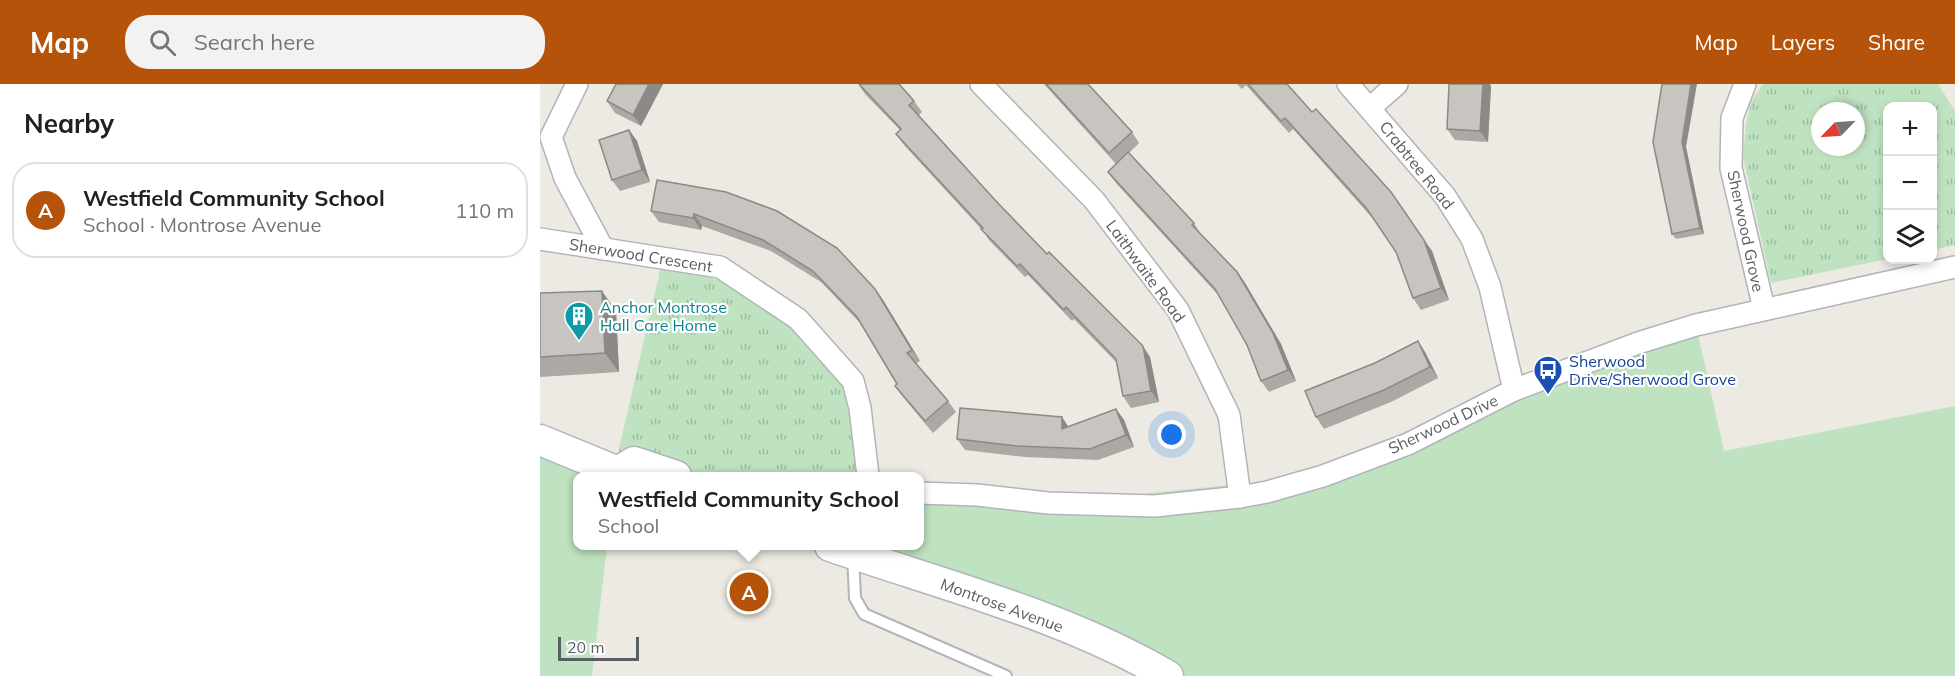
<!DOCTYPE html>
<html lang="en">
<head>
<meta charset="utf-8">
<style>
	body { margin:0; font-family:Mulish,sans-serif; background:#f2f2f2; color:#202124 }
	.controls { position:absolute; right:18px; top:18px; display:grid; overflow:hidden; border-radius:12px; box-shadow:0 3px 9px #0003 }
	.controls button { width:54px; height:54px; display:grid; place-items:center; padding:0; border:0; border-bottom:2px solid #e0e0e0; background:#fff; color:#202124; font:30px sans-serif }
	.compass { position:absolute; left:1271px; top:18px; width:54px; height:54px; border-radius:50%; background:#fff; box-shadow:0 3px 9px #0003; rotate:245deg }
	.scale { position:absolute; left:18px; bottom:15px; width:81px; box-sizing:border-box; padding-left:6px; border:3px solid #5a5d62; border-top:0; font-size:16px; line-height:21px; white-space:nowrap; color:#5a5d62; -webkit-text-stroke:4px #fff; paint-order:stroke }
	.you { position:absolute; left:632px; top:351px; width:21px; height:21px; margin:-15px; border:4px solid #fff; border-radius:50%; background:#1a73e8; box-shadow:0 0 0 9px #1a73e833 }
	.badge { display:grid; place-items:center; width:39px; height:39px; border-radius:50%; background:#b45309; color:#fff; font-size:20px; font-weight:700 }
	.pin { position:absolute; translate:-50% -50%; border:3px solid #fff; box-shadow:0 2px 6px #0006 }
	.popup { position:absolute; left:33px; top:388px; width:351px; height:78px; box-sizing:border-box; display:grid; place-content:center; border-radius:12px; background:#fff; filter:drop-shadow(0 2px 4px #0005); font-size:20px; white-space:nowrap; color:#757577 }
	.popup b { font-size:22px; color:#202124 }
	.popup::after { content:''; position:absolute; left:50%; top:100%; margin-left:-12px; border:12px solid transparent; border-top-color:#fff }
	.list { margin:0; padding:0; list-style:none }
	h2 { display:flex; justify-content:space-between; align-items:center; height:78px; margin:0; padding:0 24px; font-size:26px }
	h2 small { font-size:20px; font-weight:400; color:#757577 }
	.list li { display:grid; grid-template-columns:39px 1fr auto; gap:18px; align-items:center; box-sizing:border-box; height:96px; margin:0 12px 12px; padding:0 12px; border:2px solid #e0e0e0; border-radius:24px }
	.list b { display:block; font-size:22px; white-space:nowrap }
	.list p { margin:0; font-size:20px; white-space:nowrap; color:#757577 }
	.list em { font-size:20px; font-style:normal; color:#757577 }
	.icon { flex:none; width:33px; height:33px; fill:none; stroke:currentColor; stroke-width:2; stroke-linecap:round; stroke-linejoin:round }
	.map { position:relative; flex:none; width:1415px; height:592px; overflow:hidden }
	header { display:flex; align-items:center; gap:36px; box-sizing:border-box; height:84px; padding:0 30px; background:#b45309; color:#fff }
	header strong { font-size:28px }
	nav { display:flex; gap:33px; margin-inline-start:auto; font-size:21px }
	.search { width:420px; height:54px; background:#f2f2f2; display:flex; align-items:center; gap:15px; box-sizing:border-box; padding:0 21px; border-radius:24px; color:#757577; font-size:22px }
	main { display:flex }
	aside { flex:1; background:#fff }
	.map>svg:first-child { display:block }
	.grass { fill:url(#grass-tufts); fill-rule:evenodd }
	.park { fill:#bfe3c0 }
	.lines { fill:none; stroke-linecap:round; stroke-linejoin:round }
	.lane-casing { stroke:#b2b4b8; stroke-width:14 }
	.street-casing { stroke:#b2b4b8; stroke-width:24 }
	.secondary-casing { stroke:#b1b4b9; stroke-width:33 }
	.lane { stroke:#fff; stroke-width:10 }
	.street { stroke:#fff; stroke-width:21 }
	.secondary { stroke:#fff; stroke-width:30 }
	.wall { fill:#aca9a4 }
	.shaded-wall { fill:#8c8986 }
	.building { fill:#c8c4bf; stroke:#8c8986; stroke-width:1.5 }
	.labels { text-anchor:middle; dominant-baseline:central; stroke-width:4.5; stroke-linejoin:round; paint-order:stroke }
	.street-label { font-size:16px; fill:#5a5d62; stroke:#fff }
	.culture-label { font-size:16px; fill:#0d838f; stroke:#fff; text-anchor:start }
	.transit-label { font-size:16px; fill:#164399; stroke:#fff; text-anchor:start }
</style>
</head>
<body>
<header>
<strong>Map</strong>
<div class="search"><svg class="icon" aria-label="search" viewBox="0 0 24 24"><circle cx="10" cy="10" r="6"/><path d="M15 15l6 6"/></svg>Search here</div>
<nav><a>Map</a><a>Layers</a><a>Share</a></nav>
</header>
<main>
<aside>
<h2>Nearby<small></small></h2>
<ul class="list">
<li><span class="badge">A</span><div><b>Westfield Community School</b><p>School · Montrose Avenue</p></div><em>110 m</em></li>
</ul>
</aside>
<div class="map">
<svg width="1415" height="592" viewBox="0 0 1415 592">
	<defs>
		<pattern id="grass-tufts" width="24" height="20" patternUnits="userSpaceOnUse" patternTransform="scale(1.5)"><rect width="24" height="20" fill="#bfe3c0"/><path d="M3 7l-1-3M5 7V3M7 7l1-3M15 17l-1-3M17 17v-4M19 17l1-3" fill="none" stroke="#9ebb9f"/></pattern>
	</defs>
	<rect width="100%" height="100%" fill="#eceae2"/>
	<g class="grass">
		<path d="M1223 0H1398L1415 27V161L1393 166 1392 22H1348L1347 175 1231 199 1203 73 1206 40 1211 18ZM1280 27H1316V63H1280Z"/>
		<polygon points="123,174 232,218 320,324 316,392 91,392 76,387 80,360"/>
	</g>
	<g class="park">
		<polygon points="1156,241 1184,367 1415,322 1415,592 622,592 315,462 380,462 380,410 508,419 783,392"/>
		<polygon points="0,357 75,392 38,392 38,462 67,462 52,592 0,592"/>
	</g>
	<g class="lines">
		<g class="lane-casing">
			<polyline id="lane" points="313,471 315,514 324,530 466,592"/>
		</g>
		<g class="street-casing">
			<g id="street">
				<polyline points="37,0 11,53 25,94 63,165"/>
				<polyline points="441,0 554,116 638,226 689,331 700,413"/>
				<polyline points="808,0 905,112 932,155 950,203 974,306"/>
				<polyline points="1205,0 1192,34 1191,84 1224,225"/>
				<polyline points="830,24 857,0"/>
				<polyline points="0,155 180,183 258,235 313,297 320,324 328,392"/>
				<polyline points="380,409 437,411 508,419 615,422 700,413 727,408 783,392 868,360 974,306 1098,259 1156,241 1415,183"/>
			</g>
		</g>
		<g class="secondary-casing">
			<g id="secondary">
				<polyline points="0,356 78,388 82,392"/>
				<polyline points="78,388 94,378 136,392"/>
				<path d="M290 462C403 501 524 531 628 592"/>
			</g>
		</g>
		<use href="#lane" class="lane"/>
		<use href="#street" class="street"/>
		<use href="#secondary" class="secondary"/>
	</g>
	<g class="wall">
		<polygon points="76,0 123,0 101,42 75,29 67,17"/>
		<polygon points="318,0 374,17 382,28 378,32 455,116 507,170 610,273 619,318 591,324 583,312 577,279 534,235 532,237 488,191 485,193 449,156 443,147 364,61 356,50 360,46 325,10"/>
		<polygon points="504,0 548,0 592,48 599,59 589,69 654,139 660,149 698,188 705,199 741,260 756,297 729,308 721,297 707,261 679,212 576,99 568,88 576,80"/>
		<polygon points="697,0 747,0 892,167 909,216 881,226 873,214 856,168 834,136 753,45 749,49 706,1 702,5"/>
		<polygon points="951,2 948,58 915,56 907,45"/>
		<polygon points="89,46 97,57 110,98 80,107 72,96"/>
		<polygon points="1146,63 1164,150 1136,155 1132,150"/>
		<polygon points="117,96 335,205 343,216 380,277 376,280 408,317 416,328 393,349 363,313 355,302 357,300 322,241 281,198 231,167 162,142 161,146 119,138 111,127"/>
		<polygon points="0,209 76,227 79,288 0,293"/>
		<polygon points="878,257 885,268 898,294 851,318 784,345 776,333 835,279"/>
		<polygon points="576,325 584,336 594,363 558,376 485,373 425,366 417,355 529,343"/>
	</g>
	<g class="shaded-wall">
		<polygon points="109,0 123,0 101,42 93,31"/>
		<polygon points="943,0 950,0 951,2 948,58 940,47"/>
		<polygon points="1151,0 1157,0 1146,63 1164,150 1160,144 1142,58"/>
		<polygon points="89,46 97,57 110,98 102,86"/>
		<polygon points="851,108 892,167 909,216 901,204"/>
		<polygon points="154,130 162,142 161,146 153,134"/>
		<polygon points="697,188 705,199 741,260 756,297 748,286"/>
		<polygon points="335,205 343,216 380,277 372,266"/>
		<polygon points="62,207 76,227 79,288 65,269"/>
		<polygon points="878,257 885,268 898,294 890,283"/>
		<polygon points="603,262 610,273 619,318 611,307"/>
		<polygon points="576,325 584,336 594,363 586,351"/>
		<polygon points="522,333 530,345 522,345"/>
	</g>
	<g class="building">
		<polygon points="76,0 109,0 93,31 67,17"/>
		<polygon points="319,0 359,0 374,17 369,21 455,116 507,170 509,168 603,262 611,307 583,312 576,275 526,223 524,226 480,180 477,182 441,145 443,144 356,50 361,45"/>
		<polygon points="506,0 548,0 592,48 569,69"/>
		<polygon points="708,0 747,0 772,28 776,25 851,108 884,156 901,204 873,214 856,168 827,125 745,34 741,37"/>
		<polygon points="909,0 943,0 940,47 907,45"/>
		<polygon points="1122,0 1151,0 1142,58 1160,144 1132,150 1113,58"/>
		<polygon points="89,46 102,86 72,96 59,56"/>
		<polygon points="588,68 654,139 652,141 697,188 733,249 748,286 721,297 707,261 675,205 568,88"/>
		<polygon points="117,96 186,108 237,127 297,164 335,205 372,266 367,269 408,317 385,337 355,302 357,300 317,233 273,187 223,156 154,130 153,134 111,127"/>
		<polygon points="62,207 65,269 0,273 0,209"/>
		<polygon points="878,257 890,283 844,306 776,333 765,307 835,279"/>
		<polygon points="420,324 522,333 522,345 576,325 586,351 550,365 477,362 417,355"/>
	</g>
	<defs>
		<g id="building-pin" transform="scale(1.5)"><path d="M0 17L-7.5 6A9.5 9.5 0 1 1 7.5 6Z" fill="#0f9aa8" stroke="#fff"/><path d="M-4-6H4V6H1V3H-1V6H-4ZM-2.5-4.3h1.7v1.8h-1.7ZM.8-4.3h1.7v1.8H.8ZM-2.5-1h1.7V.8h-1.7ZM.8-1h1.7V.8H.8Z" fill="#fff"/></g>
		<g id="bus-pin" transform="scale(1.5)"><path d="M0 17L-7.5 6A9.5 9.5 0 1 1 7.5 6Z" fill="#1a4fb4" stroke="#fff"/><path d="M-5-6H5V4H4V6H2V4H-2V6H-4V4H-5ZM-3.5-4V0h7V-4ZM-3.5 1.2v1.5H-2V1.2ZM2 1.2v1.5H3.5V1.2Z" fill="#fff"/></g>
	</defs>
	<g fill-rule="evenodd">
		<use href="#building-pin" x="39" y="232"/>
		<use href="#bus-pin" x="1008" y="286"/>
	</g>
	<g class="labels">
		<g class="street-label">
			<text transform="translate(877 81) rotate(51)">Crabtree Road</text>
			<text transform="translate(1206 147) rotate(78)">Sherwood Grove</text>
			<text transform="translate(101 171) rotate(9)">Sherwood Crescent</text>
			<text transform="translate(606 187) rotate(54)">Laithwaite Road</text>
			<text transform="translate(903 340) rotate(-25)">Sherwood Drive</text>
			<text transform="translate(462 521) rotate(20)">Montrose Avenue</text>
		</g>
		<g class="culture-label">
			<text x="60" y="223">Anchor Montrose<tspan x="60" dy="18">Hall Care Home</tspan></text>
		</g>
		<g class="transit-label">
			<text x="1029" y="277">Sherwood<tspan x="1029" dy="18">Drive/Sherwood Grove</tspan></text>
		</g>
	</g>
</svg>
<div class="controls">
<button>+</button>
<button>−</button>
<button><svg class="icon" aria-label="layers" viewBox="0 0 24 24"><path d="M12 4l9 5-9 5-9-5zM3 14l9 5 9-5"/></svg></button>
</div>
<svg class="compass" viewBox="-18 -18 36 36"><path d="M0-13l5 13h-10z" fill="#e53935"/><path d="M0 13l5-13h-10z" fill="#757577"/></svg>
<div class="scale">20 m</div>
<div class="you"></div>
<div class="pin badge" style="left:209px;top:508px">A</div>
<div class="popup"><b>Westfield Community School</b>School</div>
</div>
</main>
</body>
</html>
